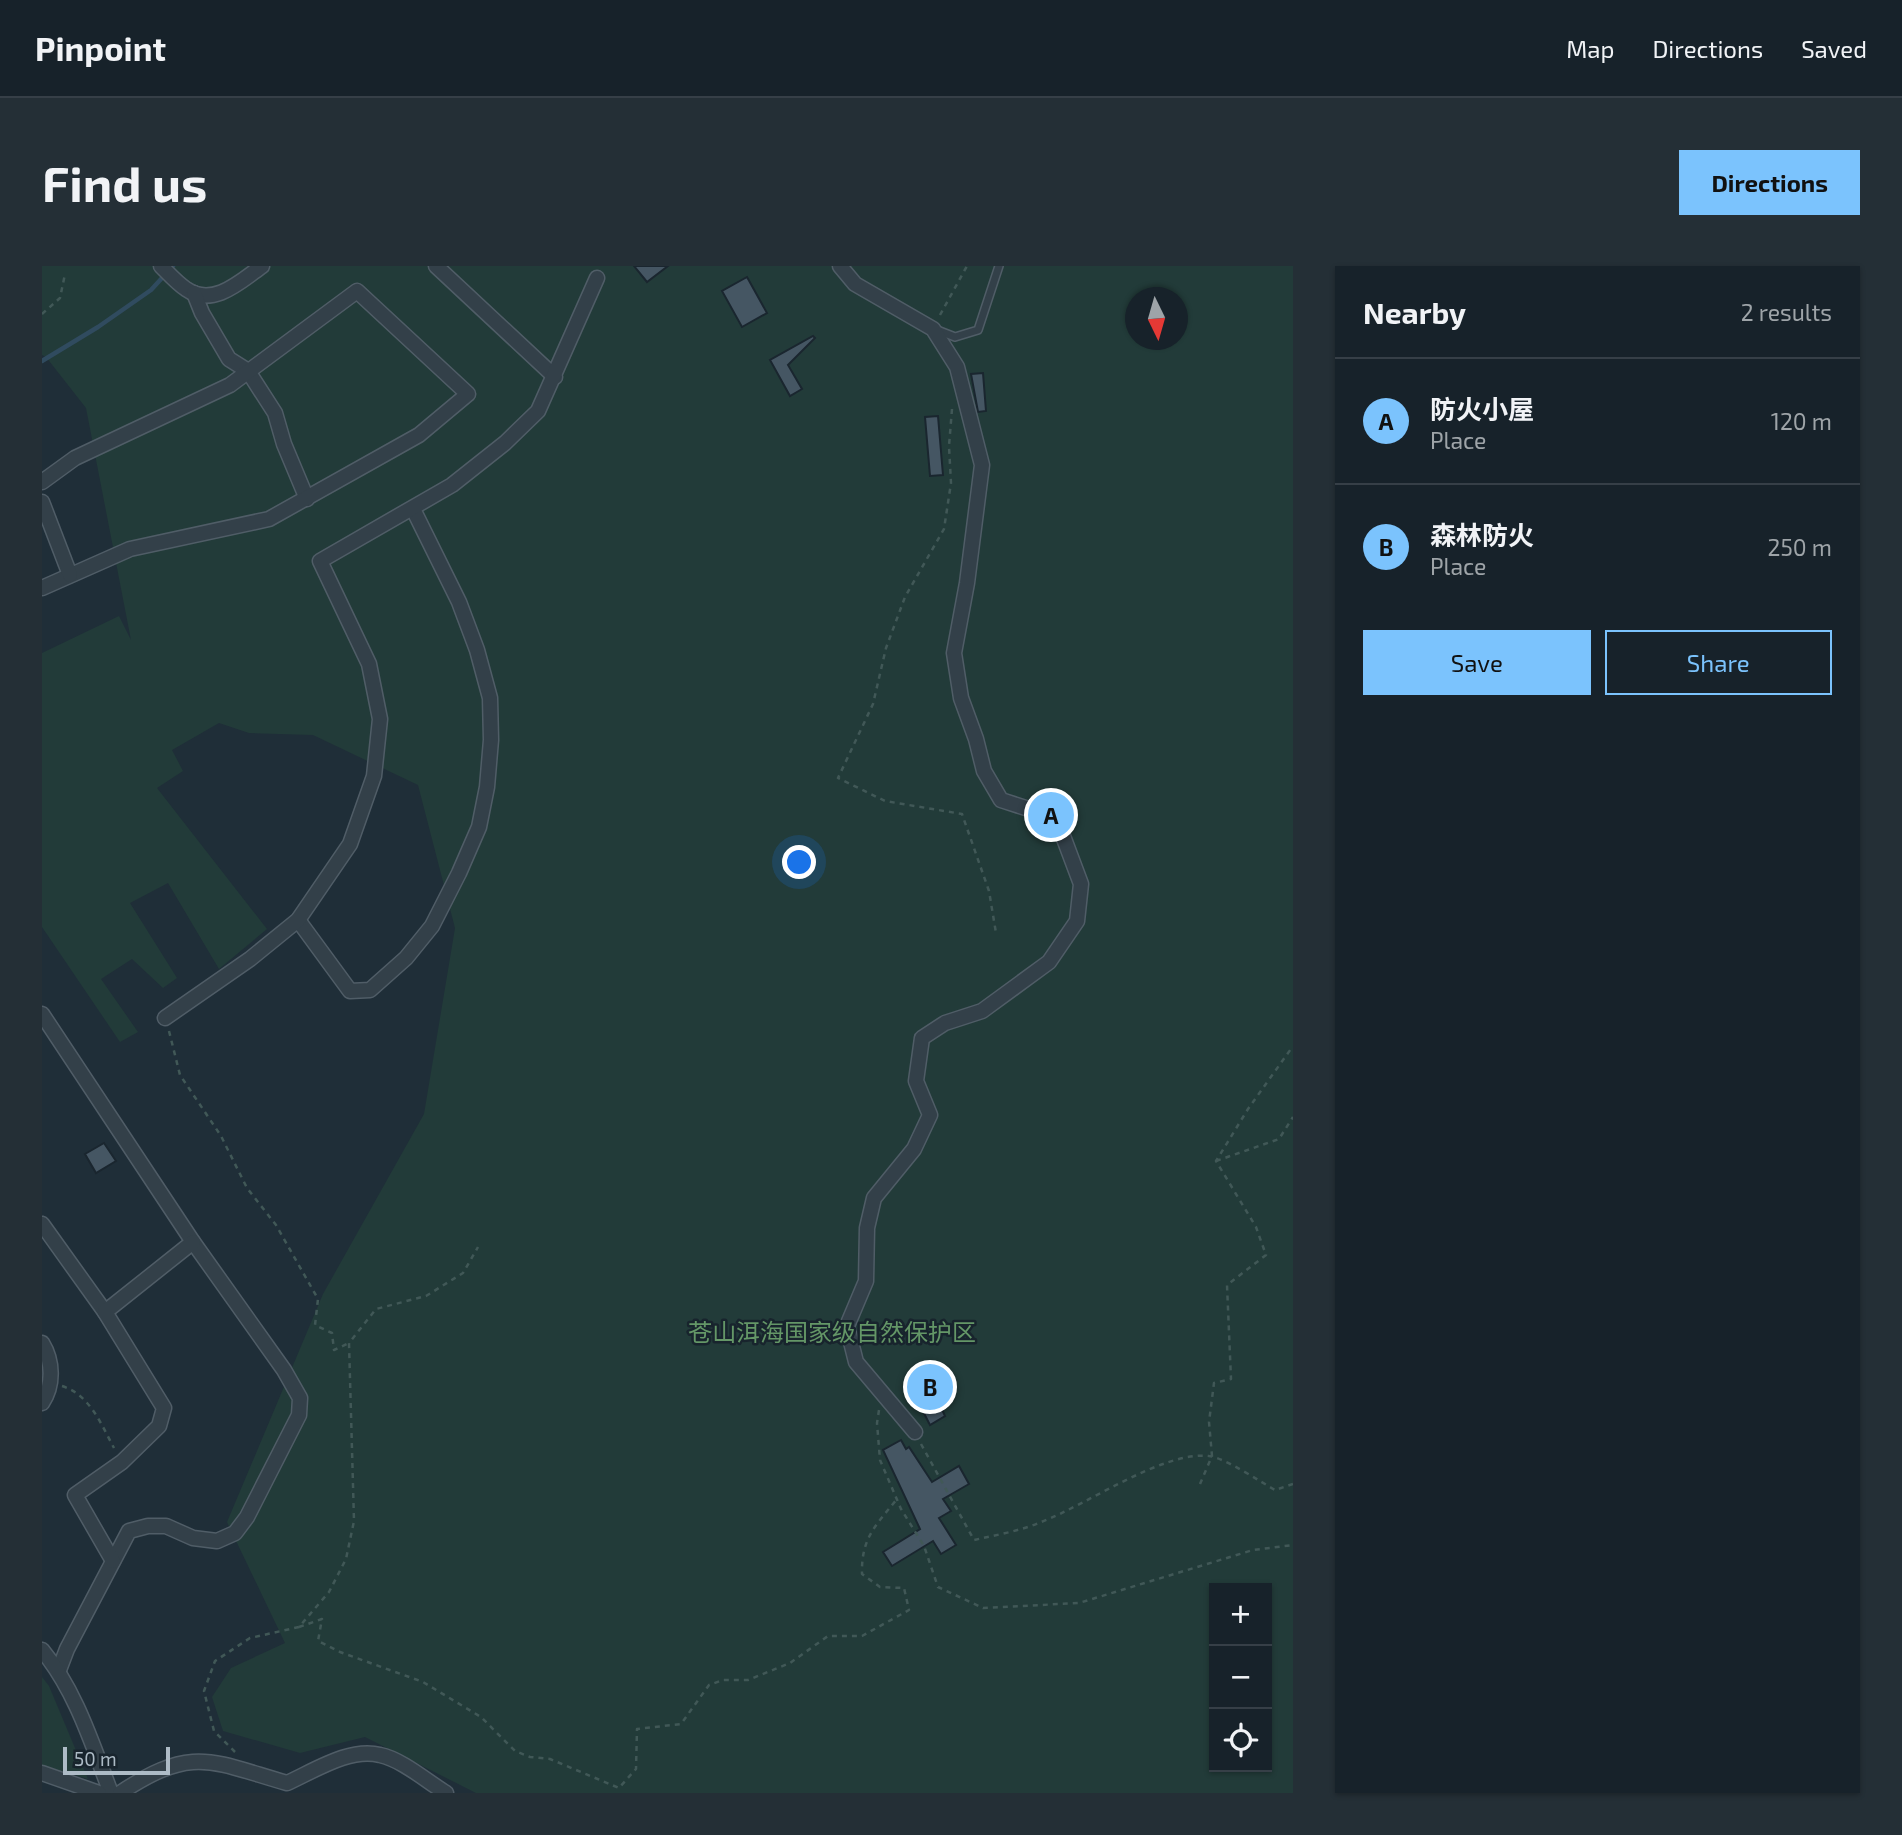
<!DOCTYPE html>
<html lang="en">
<head>
<meta charset="utf-8">
<style>
	body { margin:0; font-family:"Exo 2","Noto Sans SC",sans-serif; background:#242f36; color:#f1f3f6 }
	.controls { position:absolute; right:21px; bottom:21px; display:grid; overflow:hidden; border-radius:0px; box-shadow:0 2px 5px #0004 }
	.controls button { width:63px; height:63px; display:grid; place-items:center; padding:0; border:0; border-bottom:2px solid #363f47; background:#17222a; color:#f1f3f6; font:35px sans-serif }
	.compass { position:absolute; left:1083px; top:21px; width:63px; height:63px; border-radius:50%; background:#17222a; box-shadow:0 2px 5px #0004; rotate:175deg }
	.scale { position:absolute; left:21px; bottom:18px; width:107px; box-sizing:border-box; padding-left:7px; border:4px solid #adbbc6; border-top:0; font-size:19px; line-height:24px; white-space:nowrap; color:#adbbc6; -webkit-text-stroke:5px #18242d; paint-order:stroke }
	.you { position:absolute; left:758px; top:597px; width:24px; height:24px; margin:-18px; border:5px solid #fff; border-radius:50%; background:#1a73e8; box-shadow:0 0 0 10px #1a73e833 }
	.badge { display:grid; place-items:center; width:46px; height:46px; border-radius:50%; background:#7bc3fd; color:#111; font-size:23px; font-weight:700 }
	.pin { position:absolute; translate:-50% -50%; border:4px solid #fff; box-shadow:0 2px 7px #0006 }
	.list { margin:0; padding:0; list-style:none }
	h2 { display:flex; justify-content:space-between; align-items:center; height:91px; margin:0; padding:0 28px; font-size:30px }
	h2 small { font-size:23px; font-weight:400; color:#9ea4a8 }
	.list li { display:grid; grid-template-columns:46px 1fr auto; gap:21px; align-items:center; box-sizing:border-box; height:126px; padding:0 28px; border-top:2px solid #363f47 }
	.list b { display:block; font-size:26px; white-space:nowrap }
	.list p { margin:0; font-size:23px; white-space:nowrap; color:#9ea4a8 }
	.list em { font-size:23px; font-style:normal; color:#9ea4a8 }
	.actions { display:flex; gap:14px; padding:21px 28px }
	.actions a { flex:1; padding:16px 0; border:2px solid #7bc3fd; border-radius:0px; text-align:center; font-size:24px; color:#7bc3fd }
	.actions .main { background:#7bc3fd; color:#111 }
	.icon { flex:none; width:38px; height:38px; fill:none; stroke:currentColor; stroke-width:2; stroke-linecap:round; stroke-linejoin:round }
	.map { position:relative; flex:none; width:1251px; height:1527px; overflow:hidden; border-radius:0px }
	header { display:flex; align-items:center; gap:42px; box-sizing:border-box; height:98px; padding:0 35px; background:#17222a; border-bottom:2px solid #363f47 }
	header strong { font-size:33px }
	nav { display:flex; gap:38px; margin-inline-start:auto; font-size:24px }
	.intro { display:flex; align-items:center; justify-content:space-between; box-sizing:border-box; height:168px; padding:0 42px }
	h1 { margin:0; font-size:49px }
	.button { padding:18px 32px; border-radius:0px; background:#7bc3fd; color:#111; font-size:24px; font-weight:700 }
	main { display:flex; gap:42px; padding:0 42px }
	aside { flex:1; background:#17222a; border-radius:0px; box-shadow:0 2px 5px #0004 }
	.map>svg:first-child { display:block }
	.green { fill:#223b39; fill-rule:evenodd }
	.lines { fill:none; stroke-linecap:round; stroke-linejoin:round }
	.stream { stroke:#304b5f; stroke-width:4.5 }
	.building { fill:#455663; stroke:#1a262f; stroke-width:2 }
	.lane-casing { stroke:#505d67; stroke-width:10 }
	.street-casing { stroke:#505d67; stroke-width:17 }
	.path { stroke:#415857; stroke-width:2.5; stroke-dasharray:5 5; stroke-linecap:butt }
	.lane { stroke:#334049; stroke-width:7 }
	.street { stroke:#334049; stroke-width:14 }
	.labels { text-anchor:middle; dominant-baseline:central; stroke-width:5; stroke-linejoin:round; paint-order:stroke }
	.park-label { font-size:24px; fill:#649767; stroke:#18242d }
</style>
</head>
<body>
<header>
<strong>Pinpoint</strong>
<nav><a>Map</a><a>Directions</a><a>Saved</a></nav>
</header>
<div class="intro"><h1>Find us</h1><a class="button">Directions</a></div>
<main>
<div class="map">
<svg width="1251" height="1527" viewBox="0 0 1251 1527">
	<rect width="100%" height="100%" fill="#1f2e38"/>
	<g class="green">
		<path d="M0 0H1251V1527H434L323 1471 258 1487 181 1465 170 1431 189 1402 243 1377 185 1256 281 1028 382 848 413 662 376 519 271 469 207 467 177 457 130 484 141 505 115 522 225 663 177 703 126 617 88 637 135 712 121 722 90 693 59 713 96 766 78 776 0 661V387L77 350 89 374 44 142 4 91 0 89ZM1094 32H1136V74H1094ZM1172 1322H1225V1501H1172Z"/>
		<polygon points="0,1411 7,1420 46,1513 0,1499"/>
	</g>
	<g class="lines">
		<polyline class="stream" points="0,95 56,61 109,24 131,0"/>
	</g>
	<g class="building">
		<polygon points="592,0 626,0 605,16"/>
		<polygon points="705,11 725,47 700,61 680,25"/>
		<polygon points="771,70 773,72 746,99 760,123 748,130 728,94"/>
		<polygon points="941,107 944,145 936,146 929,108"/>
		<polygon points="896,150 901,209 888,210 883,151"/>
		<polygon points="62,877 74,895 54,907 43,888"/>
		<polygon points="888,1098 906,1136 898,1139 903,1150 888,1159 869,1122 876,1119 870,1105"/>
		<polygon points="859,1174 864,1183 867,1181 890,1216 917,1200 927,1218 901,1233 909,1245 897,1252 914,1279 899,1288 891,1275 850,1300 841,1286 878,1263 841,1184"/>
	</g>
	<g class="lines">
		<g class="lane-casing">
			<polyline id="lane" points="895,64 913,71 936,64 957,0"/>
		</g>
		<g class="street-casing">
			<g id="street">
				<path d="M119 0C127 8 135 17 144 23 171 42 199 15 220 0"/>
				<polyline points="394,0 513,111"/>
				<polyline points="798,0 813,18 891,63 915,101 940,199 925,317 912,387 919,432 934,473 942,505 959,534 990,544 1018,562 1039,618 1035,655 1007,696 940,745 903,757 880,772 874,815 888,849 872,883 832,932 825,962 824,1015 805,1060 814,1096 873,1166"/>
				<polyline points="152,27 160,47 187,93 206,105 233,147 242,178 265,233"/>
				<polyline points="0,216 33,192 188,119 315,25 426,128 377,169 227,253 88,283 0,322"/>
				<polyline points="0,236 28,309"/>
				<polyline points="256,654 308,725 328,724 364,692 390,660 417,607 437,561 445,521 449,474 448,432 435,384 417,336 371,243"/>
				<polyline points="0,748 151,976 242,1104 258,1132 257,1149 205,1251 193,1267 175,1275 151,1272 124,1260 106,1260 87,1265 25,1383 17,1404"/>
				<polyline points="123,752 208,693 256,654 308,578 332,510 338,453 327,398 278,295 410,219 463,177 496,145 555,12"/>
				<polyline points="0,958 63,1046"/>
				<path d="M0 1077C11 1095 12 1119 0 1137"/>
				<polyline points="71,1295 33,1229 80,1196 117,1160 122,1142 63,1046 151,976"/>
				<path d="M0 1384C34 1425 50 1478 69 1527"/>
				<polyline points="0,1507 57,1527"/>
				<path d="M78 1527C151 1479 168 1495 245 1517 272 1505 308 1481 338 1489 359 1493 386 1516 404 1527"/>
			</g>
		</g>
		<g class="path">
			<polyline points="0,48 18,32 23,8"/>
			<polyline points="898,49 925,0"/>
			<polyline points="910,143 907,180 909,217 902,263 863,331 844,382 831,438 796,512 843,535 920,548 947,625 954,667"/>
			<polyline points="127,765 138,809 179,870 205,922 234,959 276,1033 273,1059 290,1067 292,1084 307,1077"/>
			<polyline points="1174,895 1237,873 1251,851"/>
			<path d="M20 1120C48 1129 59 1158 72 1182"/>
			<polyline points="837,1144 835,1157 838,1194 859,1243 882,1280 896,1321 941,1342 1037,1337 1211,1284 1251,1279"/>
			<path d="M879 1178 932 1274C954 1269 978 1265 999 1256 1045 1239 1120 1185 1167 1190 1181 1191 1219 1216 1233 1224L1251 1218"/>
			<polyline points="1158,1218 1170,1190 1167,1156 1172,1117 1189,1113 1185,1019 1224,989 1214,961 1174,895 1206,843 1251,780"/>
			<path d="M257 1361 280 1353 276 1375 298 1386 381 1416 439 1451 473 1485 488 1491 508 1493 577 1522 594 1503 595 1463 639 1458 667 1419 681 1414H706L748 1397 786 1370H820L867 1344 862 1322 838 1321 820 1308C819 1272 834 1259 855 1233"/>
			<polyline points="193,1486 172,1465 162,1425 173,1395 208,1372 257,1361 287,1326 304,1293 312,1255 307,1077 334,1043 384,1030 421,1007 436,981"/>
		</g>
		<use href="#lane" class="lane"/>
		<use href="#street" class="street"/>
	</g>
	<g class="labels">
		<g class="park-label">
			<text x="790" y="1065">苍山洱海国家级自然保护区</text>
		</g>
	</g>
</svg>
<div class="controls">
<button>+</button>
<button>−</button>
<button><svg class="icon" aria-label="locate" viewBox="0 0 24 24"><circle cx="12" cy="12" r="6"/><path d="M12 2v4M12 18v4M2 12h4M18 12h4"/></svg></button>
</div>
<svg class="compass" viewBox="-18 -18 36 36"><path d="M0-13l5 13h-10z" fill="#e53935"/><path d="M0 13l5-13h-10z" fill="#9ea4a8"/></svg>
<div class="scale">50 m</div>
<div class="you"></div>
<div class="pin badge" style="left:1009px;top:549px">A</div>
<div class="pin badge" style="left:888px;top:1121px">B</div>
</div>
<aside>
<h2>Nearby<small>2 results</small></h2>
<ul class="list">
<li><span class="badge">A</span><div><b>防火小屋</b><p>Place</p></div><em>120 m</em></li>
<li><span class="badge">B</span><div><b>森林防火</b><p>Place</p></div><em>250 m</em></li>
</ul>
<div class="actions"><a class="main">Save</a><a>Share</a></div>
</aside>
</main>
</body>
</html>
